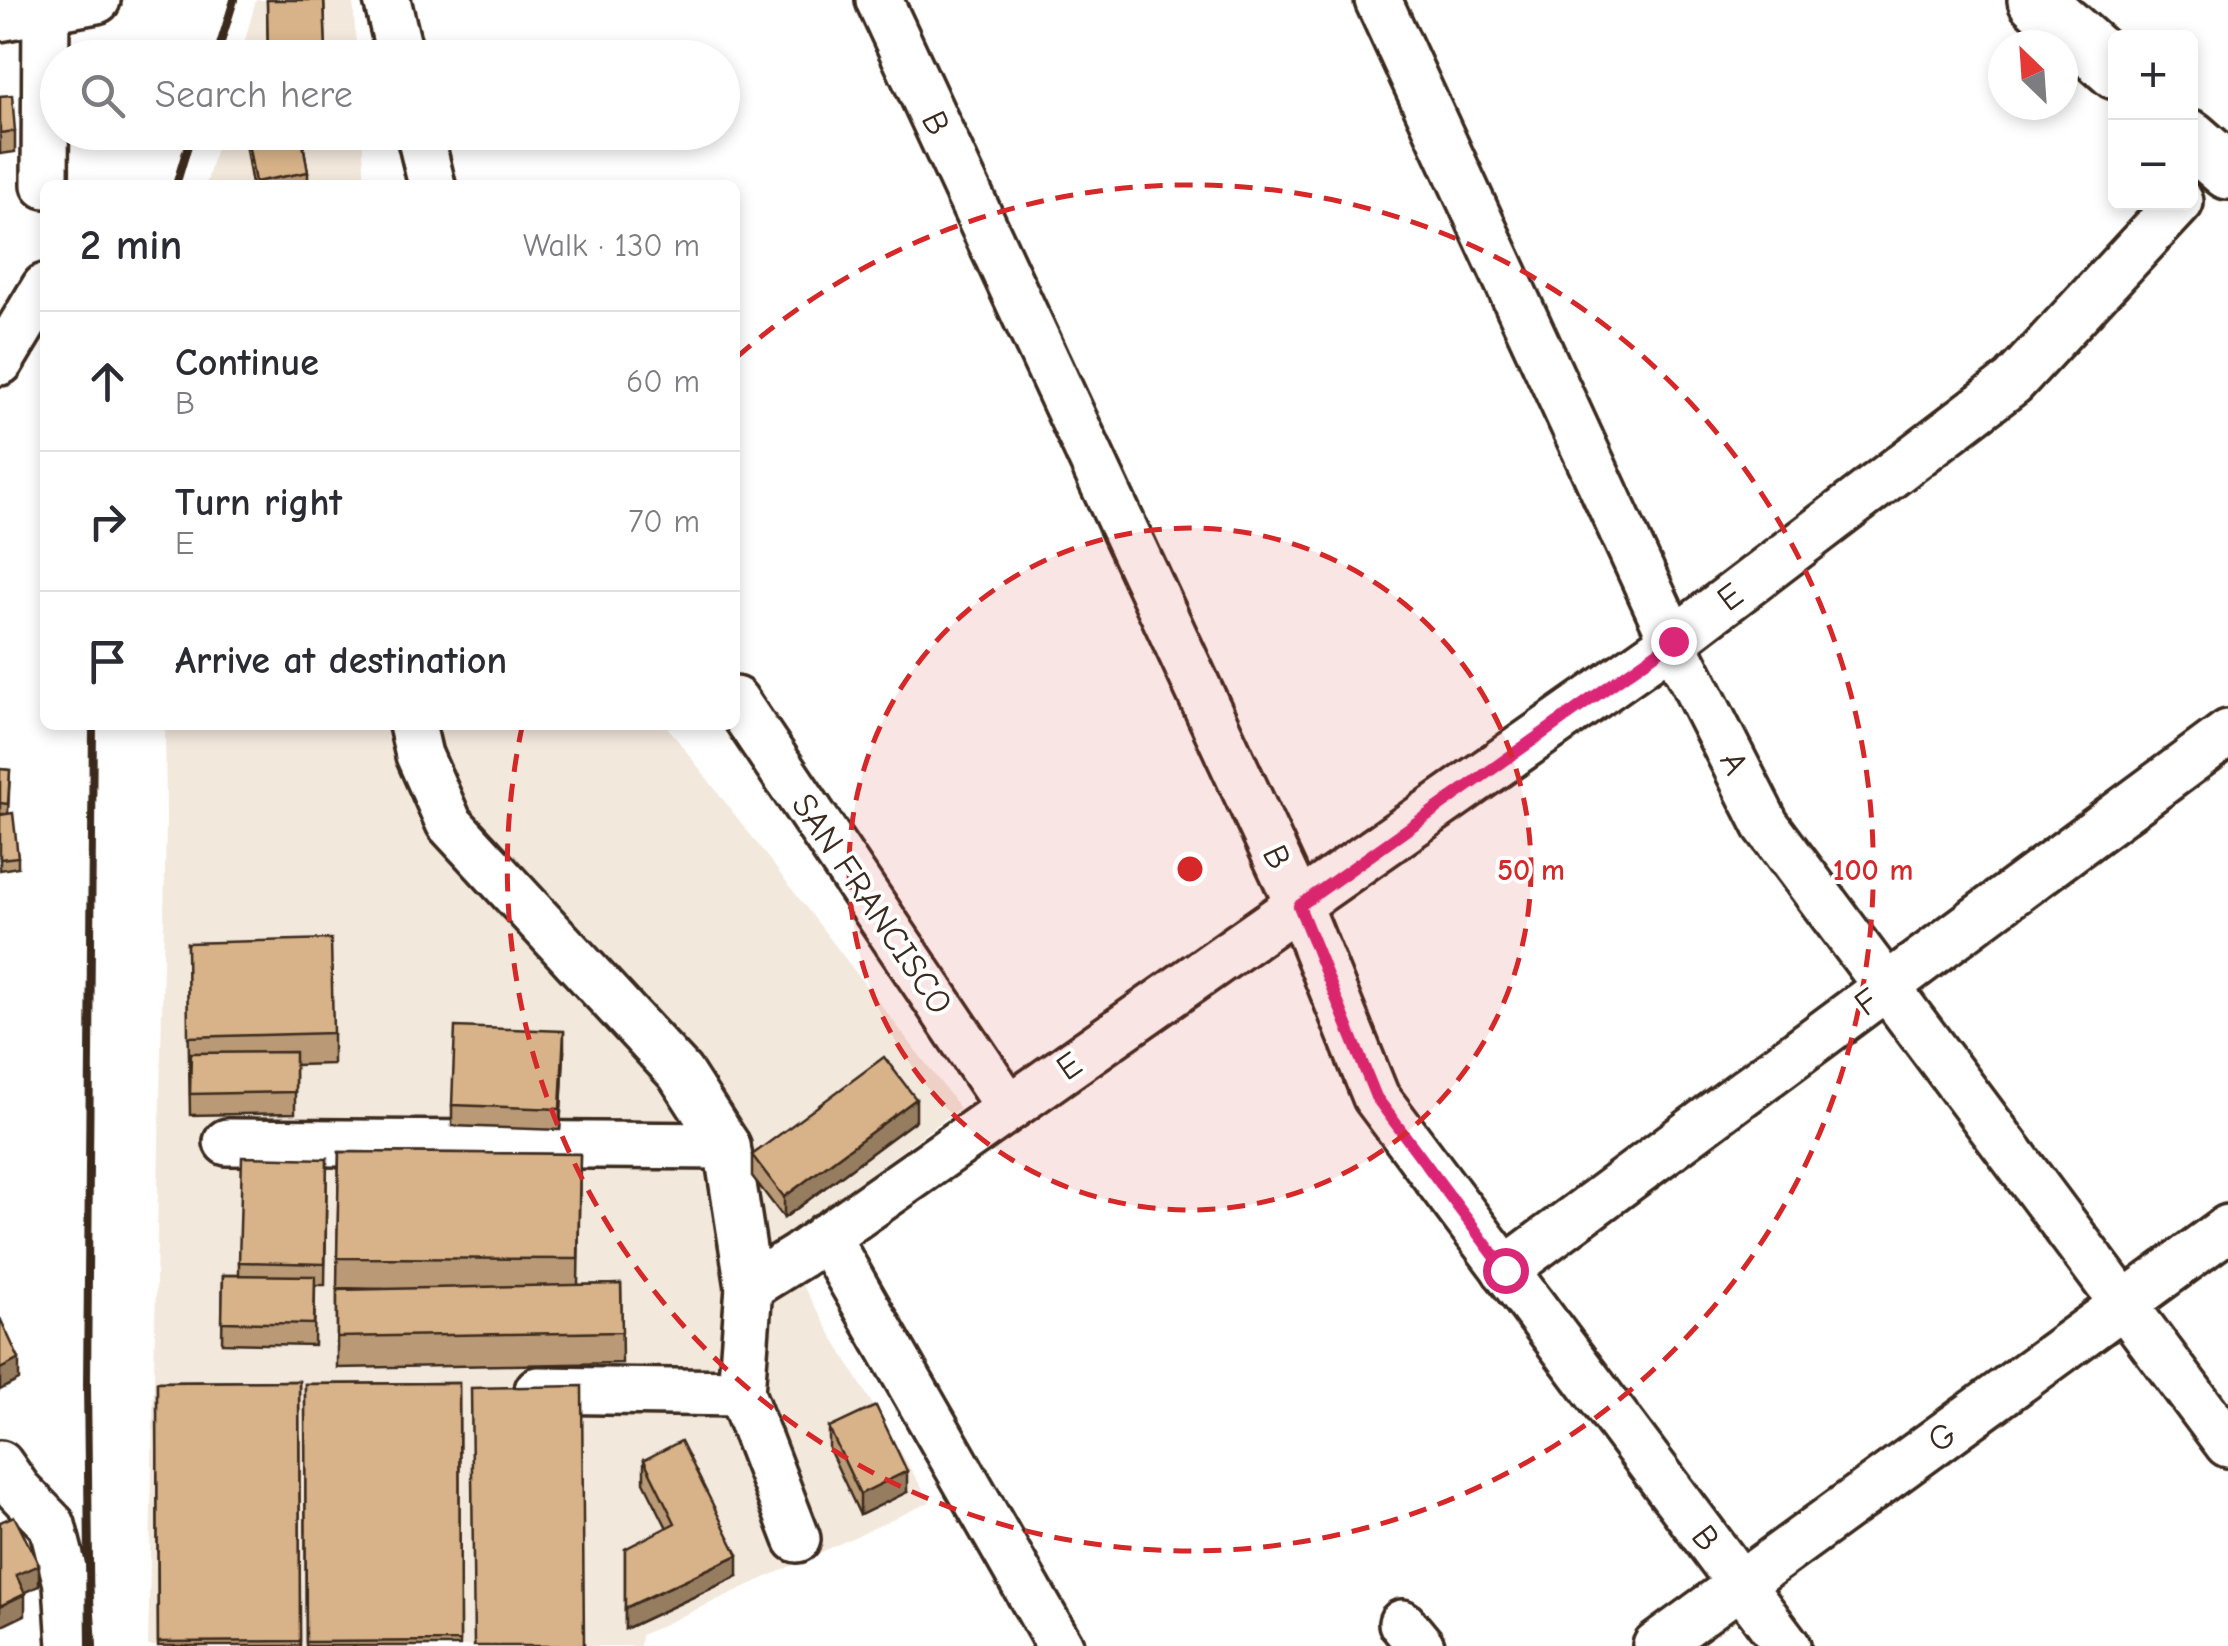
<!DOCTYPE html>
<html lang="en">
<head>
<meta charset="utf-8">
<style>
	body { margin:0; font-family:"Comic Neue",sans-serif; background:#f7f7f7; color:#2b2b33 }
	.controls { position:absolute; right:30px; top:30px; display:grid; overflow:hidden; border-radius:15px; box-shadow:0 5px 15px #0003 }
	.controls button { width:90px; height:90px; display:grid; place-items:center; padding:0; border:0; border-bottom:2px solid #e1e1e2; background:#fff; color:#2b2b33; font:50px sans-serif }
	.compass { position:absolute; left:1988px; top:30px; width:90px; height:90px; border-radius:50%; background:#fff; box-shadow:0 5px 15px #0003; rotate:335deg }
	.stop { position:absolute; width:30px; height:30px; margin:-22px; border:8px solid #db2777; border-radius:50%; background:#fff }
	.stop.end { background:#db2777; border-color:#fff; box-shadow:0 2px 10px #0008 }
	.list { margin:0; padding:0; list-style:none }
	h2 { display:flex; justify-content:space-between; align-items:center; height:130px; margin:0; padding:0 40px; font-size:42px }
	h2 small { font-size:32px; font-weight:400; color:#7c7c81 }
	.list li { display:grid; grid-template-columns:65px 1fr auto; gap:30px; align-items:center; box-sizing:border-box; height:140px; padding:0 40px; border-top:2px solid #e1e1e2 }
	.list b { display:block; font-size:38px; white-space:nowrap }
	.list p { margin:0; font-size:32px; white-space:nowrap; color:#7c7c81 }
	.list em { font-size:32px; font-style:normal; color:#7c7c81 }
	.icon { flex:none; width:55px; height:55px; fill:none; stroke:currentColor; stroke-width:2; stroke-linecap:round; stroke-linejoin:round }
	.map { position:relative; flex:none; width:2228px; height:1646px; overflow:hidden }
	.search { position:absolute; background:#fff; box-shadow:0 5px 15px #0003; left:40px; top:40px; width:700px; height:110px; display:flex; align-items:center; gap:25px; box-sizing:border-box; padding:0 35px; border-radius:55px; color:#7c7c81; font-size:38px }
	.panel { position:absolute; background:#fff; box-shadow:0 5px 15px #0003; left:40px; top:180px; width:700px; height:550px; border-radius:15px }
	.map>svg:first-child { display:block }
	.built { fill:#f3e8dc }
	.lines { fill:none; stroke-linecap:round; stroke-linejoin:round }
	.minor-casing { stroke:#3b2a1e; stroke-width:52 }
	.major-casing { stroke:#3b2a1e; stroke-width:62 }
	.minor { stroke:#fff; stroke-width:45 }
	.major { stroke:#fff; stroke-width:55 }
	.rail { stroke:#3b2a1e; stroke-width:8 }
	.wall { fill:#ba9a76; stroke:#3b2a1e; stroke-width:2.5 }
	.shaded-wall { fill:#977d60; stroke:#3b2a1e; stroke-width:2.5 }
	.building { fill:#d8b389; stroke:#3b2a1e; stroke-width:2.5 }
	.route { stroke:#db2777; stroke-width:12 }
	.ring { fill:none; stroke:#d62828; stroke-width:5; stroke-dasharray:18 12 }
	.labels { text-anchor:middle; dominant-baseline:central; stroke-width:8; stroke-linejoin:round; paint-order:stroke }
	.street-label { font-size:35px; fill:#3b2a1e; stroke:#fff }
	.centre { fill:#d62828; stroke:#fff; stroke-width:5 }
	.ring-label { font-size:30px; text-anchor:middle; font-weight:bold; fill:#d62828; stroke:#fff; stroke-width:8; stroke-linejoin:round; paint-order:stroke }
</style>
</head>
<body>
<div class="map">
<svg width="2228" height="1646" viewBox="0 0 2228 1646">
	<rect width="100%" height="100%" fill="#fff"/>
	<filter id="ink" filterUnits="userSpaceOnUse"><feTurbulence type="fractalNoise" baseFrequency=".01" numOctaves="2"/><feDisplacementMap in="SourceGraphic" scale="20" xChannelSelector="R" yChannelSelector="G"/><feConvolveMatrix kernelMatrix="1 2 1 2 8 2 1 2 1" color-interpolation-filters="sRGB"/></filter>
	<g filter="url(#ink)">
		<g class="built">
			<polygon points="256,0 353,0 357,57 240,58"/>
			<polygon points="220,133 362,133 365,185 206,185"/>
			<polygon points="165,725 666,725 960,1108 777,1242 930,1502 641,1635 640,1646 148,1646 166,825"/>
		</g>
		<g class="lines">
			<g class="minor-casing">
				<g id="minor">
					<polyline points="387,0 401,58"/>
					<polyline points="879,0 1299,906 1376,1097 1787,1646"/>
					<polyline points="1378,0 1681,658 1766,825 2228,1444"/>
					<polyline points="0,18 97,0"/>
					<polyline points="419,132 432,185"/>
					<polyline points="45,185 46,0"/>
					<polyline points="0,362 45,287"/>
					<polyline points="735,700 1009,1108"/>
					<polyline points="412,725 419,755 449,823 680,1073 727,1146 749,1287 741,1393 797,1539"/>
					<polyline points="227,1142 727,1146"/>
					<polyline points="826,1236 1060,1646"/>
					<polyline points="1505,1270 2228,733"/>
					<polyline points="749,1287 799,1256 1673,641 2013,382 2180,202"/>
					<polyline points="538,1390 741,1393"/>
					<polyline points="0,1464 18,1490 52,1525 67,1584 71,1646"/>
					<polyline points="1402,1623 1421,1646"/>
					<polyline points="1656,1646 2228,1228"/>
				</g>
			</g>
			<g class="major-casing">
				<g id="major">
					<polyline points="2036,0 2116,71"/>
					<polyline points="2190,138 2228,171"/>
				</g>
			</g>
			<use href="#minor" class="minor"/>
			<use href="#major" class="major"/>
			<g class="rail">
				<polyline points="216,58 234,0"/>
				<polyline points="176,185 192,132"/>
				<polyline points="90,1646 87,1384 93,725"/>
			</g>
		</g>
		<g class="wall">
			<polygon points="267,0 324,0 326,58 268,58"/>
			<polygon points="0,96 15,131 15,152 0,154"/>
			<polygon points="243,132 301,132 308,172 308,185 252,185"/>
			<polygon points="0,769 10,770 8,814 18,857 18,867 0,870 0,815 5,814 0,814"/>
			<polygon points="187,943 333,1033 333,1064 295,1065 295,1113 190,1115"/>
			<polygon points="564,1052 560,1130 452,1126 452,1105"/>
			<polygon points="916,1120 784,1218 752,1176 752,1155"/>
			<polygon points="339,1152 580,1154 578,1285 621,1284 622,1363 337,1368 337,1290 384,1289 337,1288"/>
			<polygon points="327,1159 325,1285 315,1285 314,1345 222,1343 223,1275 239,1275 239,1262"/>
			<polygon points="299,1381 300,1646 158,1646 157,1382"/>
			<polygon points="459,1383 460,1646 306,1646 305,1384"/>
			<polygon points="829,1428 907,1492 860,1515 829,1449"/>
			<polygon points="644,1460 738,1576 625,1629 625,1549 667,1528 644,1482"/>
		</g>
		<g class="shaded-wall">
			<polygon points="564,1031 564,1052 560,1130 560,1109"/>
			<polygon points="916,1099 916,1120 784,1218 784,1197"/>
			<polygon points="19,1359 19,1380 0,1390 0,1369"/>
			<polygon points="907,1471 907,1492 860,1515 860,1494"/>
			<polygon points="738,1555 738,1576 625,1629 625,1608"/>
			<polygon points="39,1565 39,1586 16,1596 16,1575"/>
			<polygon points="25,1594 25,1615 0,1627 0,1606"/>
		</g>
		<g class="building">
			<polygon points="267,0 324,0 326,52 268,53"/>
			<polygon points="12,95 15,131 0,133 0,96"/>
			<polygon points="246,132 301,132 308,172 255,182"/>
			<polygon points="0,769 10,770 8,804 0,803"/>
			<polygon points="13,813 18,857 0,859 0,815"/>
			<polygon points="331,939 333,1033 188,1037 187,943"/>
			<polygon points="455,1027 564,1031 560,1109 452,1105"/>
			<polygon points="295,1052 295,1092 190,1094 191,1053"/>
			<polygon points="884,1057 916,1099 784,1197 752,1155"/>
			<polygon points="339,1152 580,1154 578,1259 337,1258"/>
			<polygon points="242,1157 327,1159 325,1264 239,1262"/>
			<polygon points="223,1275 315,1276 314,1324 222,1322"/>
			<polygon points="621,1284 622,1332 337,1337 337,1290"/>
			<polygon points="0,1318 19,1359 0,1369"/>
			<polygon points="299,1381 300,1641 158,1642 157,1382"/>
			<polygon points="459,1383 460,1641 306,1642 305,1384"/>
			<polygon points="582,1386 584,1646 474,1646 471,1388"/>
			<polygon points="876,1406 907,1471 860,1494 829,1428"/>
			<polygon points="681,1441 738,1555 625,1608 625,1549 675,1523 644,1460"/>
			<polygon points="14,1516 39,1565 16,1575 25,1594 0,1606 0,1522"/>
		</g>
	</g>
	<g class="lines" filter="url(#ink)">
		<polyline class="route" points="1505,1270 1376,1097 1299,906 1673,641"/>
	</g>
	<circle cx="1190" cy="869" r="341" fill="#d62828" fill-opacity=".12"/>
	<g class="ring">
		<circle cx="1190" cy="869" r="341"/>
		<path d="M737 357A683 683 0 1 1 522 727"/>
	</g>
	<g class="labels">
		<g class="street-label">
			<text transform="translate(936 123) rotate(65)">B</text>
			<text transform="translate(1730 597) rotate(-37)">E</text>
			<text transform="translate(1734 763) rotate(63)">A</text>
			<text transform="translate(1277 857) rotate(65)">B</text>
			<text transform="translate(872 904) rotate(56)">SAN FRANCISCO</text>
			<text transform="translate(1867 1002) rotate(-37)">F</text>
			<text transform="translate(1069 1066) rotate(-35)">E</text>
			<text transform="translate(1942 1437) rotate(-36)">G</text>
			<text transform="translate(1706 1538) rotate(53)">B</text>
		</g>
	</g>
	<circle cx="1190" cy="869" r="15" class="centre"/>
	<g class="ring-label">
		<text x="1531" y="880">50 m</text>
		<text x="1873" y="880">100 m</text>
	</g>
</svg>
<div class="controls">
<button>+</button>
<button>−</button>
</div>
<svg class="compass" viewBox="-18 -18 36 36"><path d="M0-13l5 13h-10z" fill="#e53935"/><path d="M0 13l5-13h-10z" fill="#7c7c81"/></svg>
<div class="stop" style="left:1505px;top:1270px"></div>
<div class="stop end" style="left:1673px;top:641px"></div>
<div class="search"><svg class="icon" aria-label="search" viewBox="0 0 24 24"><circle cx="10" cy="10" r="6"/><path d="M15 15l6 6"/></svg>Search here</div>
<section class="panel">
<h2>2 min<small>Walk · 130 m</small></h2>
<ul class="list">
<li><svg class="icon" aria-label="ahead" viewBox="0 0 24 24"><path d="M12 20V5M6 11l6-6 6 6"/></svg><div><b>Continue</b><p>B</p></div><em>60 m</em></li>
<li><svg class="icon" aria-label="right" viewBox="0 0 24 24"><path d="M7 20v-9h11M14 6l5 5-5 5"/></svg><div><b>Turn right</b><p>E</p></div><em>70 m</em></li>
<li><svg class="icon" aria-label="arrive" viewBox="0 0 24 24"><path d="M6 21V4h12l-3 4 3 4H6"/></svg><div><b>Arrive at destination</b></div></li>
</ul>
</section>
</div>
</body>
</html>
